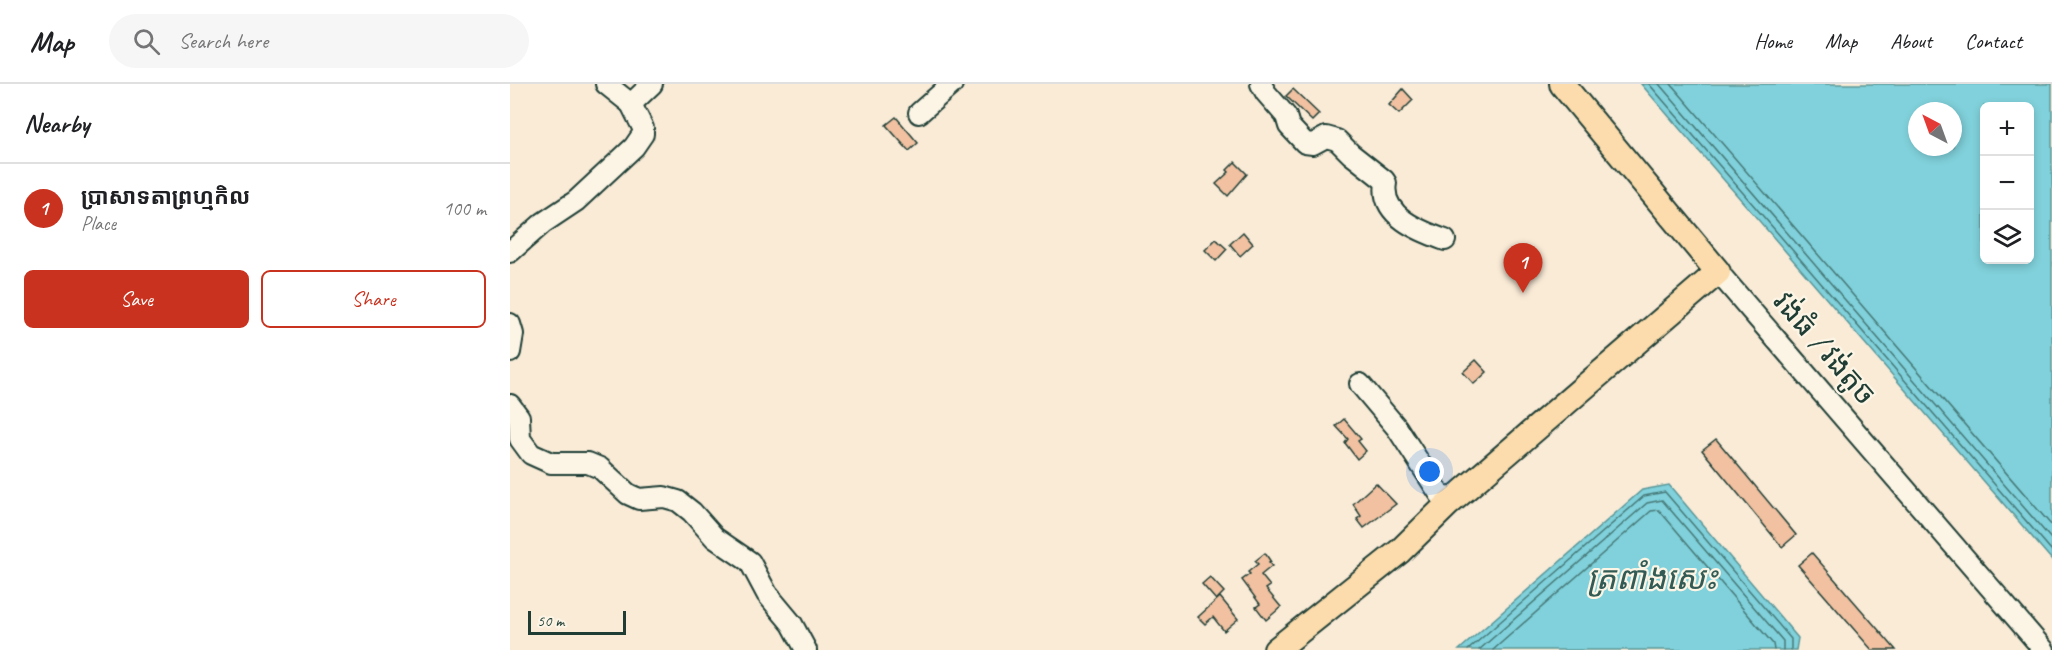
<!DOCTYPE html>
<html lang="en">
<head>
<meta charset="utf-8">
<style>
	body { margin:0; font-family:Caveat,"Noto Sans Khmer",sans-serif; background:#f6f6f6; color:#202124 }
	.controls { position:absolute; right:18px; top:18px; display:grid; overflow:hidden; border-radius:9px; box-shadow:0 3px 9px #0003 }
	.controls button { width:54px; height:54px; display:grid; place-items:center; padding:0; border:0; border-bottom:2px solid #e0e0e0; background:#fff; color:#202124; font:30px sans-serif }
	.compass { position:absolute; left:1398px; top:18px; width:54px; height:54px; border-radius:50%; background:#fff; box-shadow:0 3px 9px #0003; rotate:319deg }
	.scale { position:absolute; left:18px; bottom:15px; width:98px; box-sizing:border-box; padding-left:6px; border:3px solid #1f3d34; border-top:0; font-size:16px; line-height:21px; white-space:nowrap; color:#1f3d34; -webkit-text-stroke:4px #fcf5e5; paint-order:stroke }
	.you { position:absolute; left:920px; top:388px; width:21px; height:21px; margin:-15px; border:4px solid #fff; border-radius:50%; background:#1a73e8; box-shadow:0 0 0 9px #1a73e833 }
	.badge { display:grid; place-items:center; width:39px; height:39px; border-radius:50%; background:#c8321e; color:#fff; font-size:20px; font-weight:700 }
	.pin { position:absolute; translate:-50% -50px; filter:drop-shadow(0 2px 3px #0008) }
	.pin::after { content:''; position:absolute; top:32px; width:21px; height:18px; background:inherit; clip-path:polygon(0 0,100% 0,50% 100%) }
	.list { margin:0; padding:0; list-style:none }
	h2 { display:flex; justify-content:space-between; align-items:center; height:78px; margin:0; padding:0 24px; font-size:26px }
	h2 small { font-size:20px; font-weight:400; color:#757577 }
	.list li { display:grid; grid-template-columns:39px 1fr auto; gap:18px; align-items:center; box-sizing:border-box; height:90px; padding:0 24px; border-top:2px solid #e0e0e0 }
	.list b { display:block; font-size:22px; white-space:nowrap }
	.list p { margin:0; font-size:20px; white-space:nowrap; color:#757577 }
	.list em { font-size:20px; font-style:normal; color:#757577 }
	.actions { display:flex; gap:12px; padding:18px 24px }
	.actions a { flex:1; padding:14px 0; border:2px solid #c8321e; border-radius:9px; text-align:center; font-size:21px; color:#c8321e }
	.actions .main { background:#c8321e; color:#fff }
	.icon { flex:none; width:33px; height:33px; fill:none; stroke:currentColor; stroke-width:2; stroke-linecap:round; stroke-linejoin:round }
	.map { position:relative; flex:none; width:1542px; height:566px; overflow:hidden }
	header { display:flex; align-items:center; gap:36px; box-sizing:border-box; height:84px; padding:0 30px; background:#fff; border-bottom:2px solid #e0e0e0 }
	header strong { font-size:28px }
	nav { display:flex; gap:33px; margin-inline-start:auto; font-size:21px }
	.search { width:420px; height:54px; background:#f6f6f6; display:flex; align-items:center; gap:15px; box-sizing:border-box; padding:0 21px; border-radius:33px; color:#757577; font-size:22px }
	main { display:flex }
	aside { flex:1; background:#fff }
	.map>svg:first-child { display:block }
	.water { fill:#80d1db; stroke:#599698; stroke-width:1.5; fill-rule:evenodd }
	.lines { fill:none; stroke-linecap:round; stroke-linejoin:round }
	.shore { stroke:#467877; stroke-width:1.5 }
	.building { fill:#f1c1a1; stroke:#1f3d34; stroke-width:1.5 }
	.minor-casing { stroke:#1f3d34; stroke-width:24 }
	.major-casing { stroke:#1f3d34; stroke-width:28 }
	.minor { stroke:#fcf5e5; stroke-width:20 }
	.major { stroke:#fcdcac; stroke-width:24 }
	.labels { text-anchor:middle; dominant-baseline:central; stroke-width:4.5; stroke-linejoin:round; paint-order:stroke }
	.street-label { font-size:30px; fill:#1f3d34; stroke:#fcf5e5 }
	.water-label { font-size:32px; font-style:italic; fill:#325b55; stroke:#fcf5e5 }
</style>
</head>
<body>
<header>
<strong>Map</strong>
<div class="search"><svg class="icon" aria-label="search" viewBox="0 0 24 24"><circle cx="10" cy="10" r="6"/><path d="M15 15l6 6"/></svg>Search here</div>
<nav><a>Home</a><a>Map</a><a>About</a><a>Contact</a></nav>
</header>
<main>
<aside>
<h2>Nearby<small></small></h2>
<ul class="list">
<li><span class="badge">1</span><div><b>ប្រាសាទតាព្រហ្មកិល</b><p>Place</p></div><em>100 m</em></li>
</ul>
<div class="actions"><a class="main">Save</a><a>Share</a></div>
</aside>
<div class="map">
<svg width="1542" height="566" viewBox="0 0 1542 566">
	<rect width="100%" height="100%" fill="#faebd7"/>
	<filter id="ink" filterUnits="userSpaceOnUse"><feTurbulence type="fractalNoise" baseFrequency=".0167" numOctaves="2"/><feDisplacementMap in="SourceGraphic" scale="12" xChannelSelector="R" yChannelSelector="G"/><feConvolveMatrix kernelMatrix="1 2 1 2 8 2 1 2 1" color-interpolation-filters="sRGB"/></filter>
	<g filter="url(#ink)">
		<g class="water">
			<path d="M1131 0H1542V476ZM1474 22H1520V176H1474ZM1407 27H1443V63H1407Z"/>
			<polygon points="1159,401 1288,554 1286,566 949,566 1132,406"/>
		</g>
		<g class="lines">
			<g class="shore">
				<polyline points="1139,0 1542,467"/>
				<polyline points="1149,0 1542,456"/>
				<polyline points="1161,0 1542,442"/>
				<polyline points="958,566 1134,412 1155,408 1281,555 1281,566"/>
				<polyline points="969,566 1137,419 1152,416 1273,557 1273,566"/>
				<polyline points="983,566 1141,427 1149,426 1263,560 1264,566"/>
			</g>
		</g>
		<g class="building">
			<polygon points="783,5 809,30 802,37 776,12"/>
			<polygon points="893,5 903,16 889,30 879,21"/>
			<polygon points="386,33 408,59 399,67 376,41"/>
			<polygon points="725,78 737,90 718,112 706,100 719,88 717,86"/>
			<polygon points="733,148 743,160 730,172 720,160"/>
			<polygon points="706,155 717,165 706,177 695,166"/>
			<polygon points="966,276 977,288 964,300 953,288"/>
			<polygon points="834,335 851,355 848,357 856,367 847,375 835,359 838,355 826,342"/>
			<polygon points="1206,355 1286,451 1272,463 1192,366"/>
			<polygon points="866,399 886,420 854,444 847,435 851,432 843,420"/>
			<polygon points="755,469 761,478 759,479 762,482 751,491 760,502 756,505 771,523 756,536 746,523 750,520 732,496 740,490 738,488 748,480 745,477"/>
			<polygon points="1302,469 1386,566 1362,566 1288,481"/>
			<polygon points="700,493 714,508 706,516 692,500"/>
			<polygon points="710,513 728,535 714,547 703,533 695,540 688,533"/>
		</g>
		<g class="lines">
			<g class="minor-casing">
				<g id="minor">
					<polyline points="96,0 121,20"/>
					<path d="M751 0 756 9 776 32 779 42 795 59 803 60 816 53 827 56 841 70 874 96 876 99C870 132 910 147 935 156"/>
					<polyline points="409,29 442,0"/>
					<polyline points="0,168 33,139 66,117 124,63 133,50 133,44 121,20 142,0"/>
					<polyline points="1208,188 1534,566"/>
					<polyline points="0,240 3,250 0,268"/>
					<polyline points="850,300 887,344 937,421"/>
					<polyline points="0,321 9,333 10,355 21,370 41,379 78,379 90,384 118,410 129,415 154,413 168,417 182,428 205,454 240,478 257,510 282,540 296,566"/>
				</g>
			</g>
			<g class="major-casing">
				<polyline id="major" points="766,566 890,467 937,421 1208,188 1052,0"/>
			</g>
			<use href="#minor" class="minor"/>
			<use href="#major" class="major"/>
		</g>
	</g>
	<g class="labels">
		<g class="street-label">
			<text transform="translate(1315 264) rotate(49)">វង់ធំ / វង់តូច</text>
		</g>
		<g class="water-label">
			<text x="1142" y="494">ត្រពាំងសេះ</text>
		</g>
	</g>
</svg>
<div class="controls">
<button>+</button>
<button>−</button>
<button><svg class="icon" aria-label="layers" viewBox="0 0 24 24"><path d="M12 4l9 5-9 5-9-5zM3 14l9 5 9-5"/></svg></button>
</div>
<svg class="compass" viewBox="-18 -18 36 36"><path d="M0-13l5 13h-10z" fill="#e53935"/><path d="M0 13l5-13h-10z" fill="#757577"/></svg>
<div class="scale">50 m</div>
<div class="you"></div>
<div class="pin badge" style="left:1013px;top:209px">1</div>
</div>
</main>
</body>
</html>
